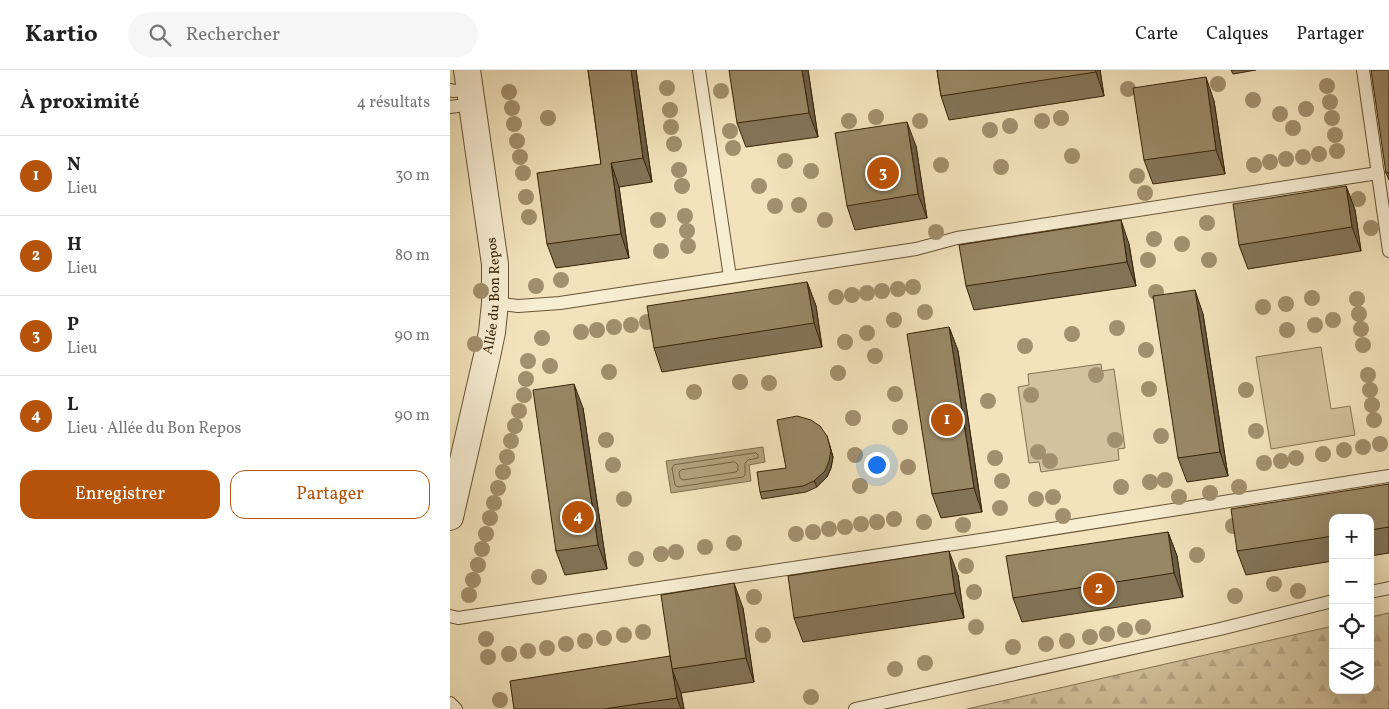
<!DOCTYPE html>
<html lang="fr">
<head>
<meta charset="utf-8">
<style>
	body { margin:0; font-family:Vollkorn,serif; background:#f6f6f6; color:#222 }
	.controls { position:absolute; right:15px; bottom:15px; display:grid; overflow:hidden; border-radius:10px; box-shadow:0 5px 20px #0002 }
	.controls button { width:45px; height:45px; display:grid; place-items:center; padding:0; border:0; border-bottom:1px solid #e0e0e0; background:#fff; color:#222; font:25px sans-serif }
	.you { position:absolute; left:426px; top:394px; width:18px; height:18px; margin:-12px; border:4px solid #fff; border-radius:50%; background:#1a73e8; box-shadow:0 0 0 8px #1a73e833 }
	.badge { display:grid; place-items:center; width:32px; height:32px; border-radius:50%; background:#b45309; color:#fff; font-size:16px; font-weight:700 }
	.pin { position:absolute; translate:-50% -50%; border:2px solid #fff; box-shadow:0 1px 5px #0006 }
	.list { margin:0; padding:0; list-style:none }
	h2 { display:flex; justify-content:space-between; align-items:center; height:65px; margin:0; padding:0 20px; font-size:21px }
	h2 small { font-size:16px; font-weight:400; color:#767676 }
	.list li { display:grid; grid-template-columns:32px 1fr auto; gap:15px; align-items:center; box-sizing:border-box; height:80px; padding:0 20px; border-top:1px solid #e0e0e0 }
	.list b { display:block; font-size:19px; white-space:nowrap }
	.list p { margin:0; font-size:16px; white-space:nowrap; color:#767676 }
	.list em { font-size:16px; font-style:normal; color:#767676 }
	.actions { display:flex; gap:10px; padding:15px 20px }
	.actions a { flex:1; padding:11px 0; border:1px solid #b45309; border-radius:15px; text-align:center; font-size:18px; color:#b45309 }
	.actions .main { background:#b45309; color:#fff }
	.icon { flex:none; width:28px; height:28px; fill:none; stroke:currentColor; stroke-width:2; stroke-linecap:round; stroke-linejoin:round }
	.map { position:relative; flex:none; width:939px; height:639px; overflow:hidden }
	header { display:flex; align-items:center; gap:30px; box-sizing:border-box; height:70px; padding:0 25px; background:#fff; border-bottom:1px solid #e0e0e0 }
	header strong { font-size:24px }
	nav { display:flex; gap:28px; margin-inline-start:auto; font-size:18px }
	.search { width:350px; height:45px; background:#f6f6f6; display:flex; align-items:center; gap:12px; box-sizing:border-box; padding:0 18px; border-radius:28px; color:#767676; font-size:19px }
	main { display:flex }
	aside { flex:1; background:#fff }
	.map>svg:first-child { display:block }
	.forest { fill:url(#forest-firs); stroke:#847252 }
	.green { fill:#d2c29d; stroke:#847252 }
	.water { fill:#b2a27e; stroke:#816f4e }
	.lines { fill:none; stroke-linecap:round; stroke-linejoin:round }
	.shore { stroke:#746242; stroke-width:1 }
	.service-casing { stroke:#665334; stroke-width:14 }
	.minor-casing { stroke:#665334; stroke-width:28 }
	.service { stroke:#f7edd3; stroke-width:12 }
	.minor { stroke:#f7edd3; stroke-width:26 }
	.tree { fill:#a18f6d }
	.wall { fill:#837457; stroke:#372306 }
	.shaded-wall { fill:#6a5e47; stroke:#372306 }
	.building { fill:#988765; stroke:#372306 }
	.labels { text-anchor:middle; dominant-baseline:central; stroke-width:5; stroke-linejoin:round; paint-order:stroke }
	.street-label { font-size:14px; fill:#372306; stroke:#f7edd3 }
</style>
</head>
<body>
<header>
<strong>Kartio</strong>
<div class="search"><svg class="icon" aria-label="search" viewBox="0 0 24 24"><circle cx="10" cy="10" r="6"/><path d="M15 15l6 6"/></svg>Rechercher</div>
<nav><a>Carte</a><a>Calques</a><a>Partager</a></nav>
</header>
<main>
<aside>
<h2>À proximité<small>4 résultats</small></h2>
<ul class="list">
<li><span class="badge">1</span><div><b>N</b><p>Lieu</p></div><em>30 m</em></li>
<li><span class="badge">2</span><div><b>H</b><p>Lieu</p></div><em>80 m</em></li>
<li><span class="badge">3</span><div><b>P</b><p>Lieu</p></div><em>90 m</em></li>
<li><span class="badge">4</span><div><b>L</b><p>Lieu · Allée du Bon Repos</p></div><em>90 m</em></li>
</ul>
<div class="actions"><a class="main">Enregistrer</a><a>Partager</a></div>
</aside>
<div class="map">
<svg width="939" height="639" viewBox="0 0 939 639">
	<defs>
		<pattern id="forest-firs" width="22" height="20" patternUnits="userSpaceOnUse" patternTransform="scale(1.25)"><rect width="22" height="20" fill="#d2c29d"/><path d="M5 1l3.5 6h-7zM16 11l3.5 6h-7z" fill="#b5a686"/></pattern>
	</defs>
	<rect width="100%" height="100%" fill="#f2e3bc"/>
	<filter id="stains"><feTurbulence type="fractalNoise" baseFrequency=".004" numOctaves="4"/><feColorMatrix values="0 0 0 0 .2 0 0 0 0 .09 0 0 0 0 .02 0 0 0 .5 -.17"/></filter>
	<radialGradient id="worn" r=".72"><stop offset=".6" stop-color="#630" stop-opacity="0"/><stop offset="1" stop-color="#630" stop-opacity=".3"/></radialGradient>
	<polygon class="forest" points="939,543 939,639 517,639 883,556 883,620 920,620 920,547"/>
	<g class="green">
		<polygon points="871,277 881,339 900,336 905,365 821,379 806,287"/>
		<polygon points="651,294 652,301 664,299 675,378 668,379 669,390 591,402 589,392 579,393 568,317 579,315 578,304"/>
	</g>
	<polygon class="water" points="313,377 315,392 299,395 301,411 221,423 216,391"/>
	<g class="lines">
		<g class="shore">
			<polygon points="306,383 308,385 308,388 298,390 295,393 295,405 293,407 228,417 225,415 222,398 224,395"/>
			<polygon points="285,392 288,395 288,400 286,402 233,410 230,408 229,402 231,400"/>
		</g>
		<g class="service-casing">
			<g id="service">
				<polyline points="249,0 280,207"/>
				<polyline points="913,0 939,181"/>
				<polyline points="0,20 3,21 20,19"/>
				<polyline points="0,37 22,34"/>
				<polyline points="45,233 68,236 110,233 466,179 507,168 928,103"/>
				<polyline points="920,522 939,518"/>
				<polyline points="0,546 8,548 544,468 939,406"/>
				<polyline points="0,633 6,639"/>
				<polyline points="405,639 770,559 883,531"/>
			</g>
		</g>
		<g class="minor-casing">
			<g id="minor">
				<path id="s1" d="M0 447 37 286 42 262 45 233V194L17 0"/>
			</g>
		</g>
		<use href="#service" class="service"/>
		<use href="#minor" class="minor"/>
	</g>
	<g class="tree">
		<circle cx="768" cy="14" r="8"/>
		<circle cx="877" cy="16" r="8"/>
		<circle cx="217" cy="18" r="8"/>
		<circle cx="678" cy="19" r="8"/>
		<circle cx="271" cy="21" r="8"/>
		<circle cx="59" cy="22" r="8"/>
		<circle cx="803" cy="30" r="8"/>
		<circle cx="880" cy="32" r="8"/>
		<circle cx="62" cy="38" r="8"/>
		<circle cx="856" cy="39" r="8"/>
		<circle cx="220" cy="40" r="8"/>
		<circle cx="830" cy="44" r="8"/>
		<circle cx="426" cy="47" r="8"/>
		<circle cx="98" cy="48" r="8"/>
		<circle cx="611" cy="48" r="8"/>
		<circle cx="882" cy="48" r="8"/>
		<circle cx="399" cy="51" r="8"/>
		<circle cx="470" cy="51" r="8"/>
		<circle cx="592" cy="51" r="8"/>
		<circle cx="64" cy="54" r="8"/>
		<circle cx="560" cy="56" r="8"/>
		<circle cx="221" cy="57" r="8"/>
		<circle cx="843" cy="58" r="8"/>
		<circle cx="540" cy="60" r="8"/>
		<circle cx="280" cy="61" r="8"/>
		<circle cx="885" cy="65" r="8"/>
		<circle cx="67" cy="71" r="8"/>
		<circle cx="224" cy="74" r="8"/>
		<circle cx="283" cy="78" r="8"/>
		<circle cx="887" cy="81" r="8"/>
		<circle cx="869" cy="84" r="8"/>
		<circle cx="622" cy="86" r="8"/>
		<circle cx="70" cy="87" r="8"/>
		<circle cx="853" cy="87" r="8"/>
		<circle cx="836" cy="89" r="8"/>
		<circle cx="335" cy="91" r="8"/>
		<circle cx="820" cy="92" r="8"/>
		<circle cx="491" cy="95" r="8"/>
		<circle cx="804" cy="95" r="8"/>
		<circle cx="551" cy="97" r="8"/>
		<circle cx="229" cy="100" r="8"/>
		<circle cx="361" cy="101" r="8"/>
		<circle cx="73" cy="103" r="8"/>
		<circle cx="687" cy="106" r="8"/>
		<circle cx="232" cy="116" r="8"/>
		<circle cx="309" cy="116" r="8"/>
		<circle cx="695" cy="123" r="8"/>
		<circle cx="76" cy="127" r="8"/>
		<circle cx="908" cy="129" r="8"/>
		<circle cx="349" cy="135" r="8"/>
		<circle cx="325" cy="136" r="8"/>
		<circle cx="235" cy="146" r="8"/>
		<circle cx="79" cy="147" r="8"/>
		<circle cx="208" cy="150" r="8"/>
		<circle cx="375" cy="150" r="8"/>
		<circle cx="757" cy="153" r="8"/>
		<circle cx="921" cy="158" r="8"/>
		<circle cx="237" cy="161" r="8"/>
		<circle cx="486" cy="162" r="8"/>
		<circle cx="704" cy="169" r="8"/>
		<circle cx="732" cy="174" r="8"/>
		<circle cx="238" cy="176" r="8"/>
		<circle cx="211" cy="181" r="8"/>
		<circle cx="698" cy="190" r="8"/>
		<circle cx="759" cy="190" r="8"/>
		<circle cx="111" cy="210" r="8"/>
		<circle cx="86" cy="216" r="8"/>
		<circle cx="463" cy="217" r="8"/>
		<circle cx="448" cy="219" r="8"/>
		<circle cx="31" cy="221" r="8"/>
		<circle cx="432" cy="221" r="8"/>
		<circle cx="706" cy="222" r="8"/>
		<circle cx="417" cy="223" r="8"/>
		<circle cx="402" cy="225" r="8"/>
		<circle cx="386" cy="227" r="8"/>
		<circle cx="862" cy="228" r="8"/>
		<circle cx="907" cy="229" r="8"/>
		<circle cx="836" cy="234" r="8"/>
		<circle cx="813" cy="237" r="8"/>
		<circle cx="475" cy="242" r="8"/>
		<circle cx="909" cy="244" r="8"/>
		<circle cx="444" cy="250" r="8"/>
		<circle cx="883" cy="250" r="8"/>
		<circle cx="197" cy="252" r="8"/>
		<circle cx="181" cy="255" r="8"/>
		<circle cx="865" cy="255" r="8"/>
		<circle cx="164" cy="257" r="8"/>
		<circle cx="667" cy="258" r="8"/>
		<circle cx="911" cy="259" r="8"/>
		<circle cx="147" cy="260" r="8"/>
		<circle cx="837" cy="260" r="8"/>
		<circle cx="131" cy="262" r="8"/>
		<circle cx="417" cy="263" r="8"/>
		<circle cx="622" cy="264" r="8"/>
		<circle cx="92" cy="268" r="8"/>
		<circle cx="395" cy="272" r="8"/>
		<circle cx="25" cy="274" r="8"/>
		<circle cx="913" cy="275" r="8"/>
		<circle cx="575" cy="276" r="8"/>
		<circle cx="696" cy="280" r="8"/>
		<circle cx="425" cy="286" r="8"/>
		<circle cx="78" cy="291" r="8"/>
		<circle cx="100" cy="296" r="8"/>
		<circle cx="159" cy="302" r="8"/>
		<circle cx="388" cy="303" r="8"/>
		<circle cx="646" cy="305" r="8"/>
		<circle cx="918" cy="305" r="8"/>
		<circle cx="76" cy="309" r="8"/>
		<circle cx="290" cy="312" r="8"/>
		<circle cx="319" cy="313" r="8"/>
		<circle cx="699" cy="319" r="8"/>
		<circle cx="796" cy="320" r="8"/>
		<circle cx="920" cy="320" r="8"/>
		<circle cx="244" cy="322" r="8"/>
		<circle cx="445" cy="324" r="8"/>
		<circle cx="74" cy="325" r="8"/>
		<circle cx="581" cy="325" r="8"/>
		<circle cx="538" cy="331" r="8"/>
		<circle cx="922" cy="335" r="8"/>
		<circle cx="69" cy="341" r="8"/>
		<circle cx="403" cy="348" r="8"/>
		<circle cx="924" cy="350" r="8"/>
		<circle cx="65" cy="356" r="8"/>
		<circle cx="450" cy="357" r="8"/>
		<circle cx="806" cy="361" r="8"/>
		<circle cx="711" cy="366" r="8"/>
		<circle cx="156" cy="370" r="8"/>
		<circle cx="665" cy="370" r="8"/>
		<circle cx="61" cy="371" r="8"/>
		<circle cx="930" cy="374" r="8"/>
		<circle cx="913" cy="377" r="8"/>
		<circle cx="894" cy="380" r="8"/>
		<circle cx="588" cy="382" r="8"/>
		<circle cx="873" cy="384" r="8"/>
		<circle cx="405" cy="385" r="8"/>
		<circle cx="57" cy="387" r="8"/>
		<circle cx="545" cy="388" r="8"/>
		<circle cx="846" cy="388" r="8"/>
		<circle cx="600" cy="391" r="8"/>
		<circle cx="831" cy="391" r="8"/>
		<circle cx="814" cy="393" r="8"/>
		<circle cx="163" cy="395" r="8"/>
		<circle cx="458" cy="397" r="8"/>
		<circle cx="53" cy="402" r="8"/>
		<circle cx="715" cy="410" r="8"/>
		<circle cx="552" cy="411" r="8"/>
		<circle cx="700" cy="412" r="8"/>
		<circle cx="410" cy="416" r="8"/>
		<circle cx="671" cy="417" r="8"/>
		<circle cx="789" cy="417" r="8"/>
		<circle cx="48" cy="418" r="8"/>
		<circle cx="760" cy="423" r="8"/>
		<circle cx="603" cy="427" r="8"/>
		<circle cx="729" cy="427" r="8"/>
		<circle cx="174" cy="429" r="8"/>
		<circle cx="586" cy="429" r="8"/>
		<circle cx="44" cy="433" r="8"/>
		<circle cx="550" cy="438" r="8"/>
		<circle cx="613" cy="446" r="8"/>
		<circle cx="40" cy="448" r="8"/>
		<circle cx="444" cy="449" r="8"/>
		<circle cx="427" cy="452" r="8"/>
		<circle cx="474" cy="452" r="8"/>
		<circle cx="411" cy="454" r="8"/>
		<circle cx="513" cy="455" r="8"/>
		<circle cx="783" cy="456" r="8"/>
		<circle cx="395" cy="457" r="8"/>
		<circle cx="379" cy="459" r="8"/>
		<circle cx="363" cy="462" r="8"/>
		<circle cx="36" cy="464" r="8"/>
		<circle cx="346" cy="464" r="8"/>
		<circle cx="284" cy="473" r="8"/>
		<circle cx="255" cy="477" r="8"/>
		<circle cx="32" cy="479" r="8"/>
		<circle cx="226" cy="482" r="8"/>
		<circle cx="211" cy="484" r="8"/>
		<circle cx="747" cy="485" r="8"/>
		<circle cx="186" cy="489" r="8"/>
		<circle cx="28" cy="495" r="8"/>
		<circle cx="516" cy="496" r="8"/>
		<circle cx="89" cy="507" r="8"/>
		<circle cx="23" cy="510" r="8"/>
		<circle cx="824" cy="514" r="8"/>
		<circle cx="848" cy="521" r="8"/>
		<circle cx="524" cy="522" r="8"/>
		<circle cx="19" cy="525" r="8"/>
		<circle cx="785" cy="526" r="8"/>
		<circle cx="304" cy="527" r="8"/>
		<circle cx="526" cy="557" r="8"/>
		<circle cx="693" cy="557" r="8"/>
		<circle cx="675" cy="560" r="8"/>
		<circle cx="193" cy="562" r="8"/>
		<circle cx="657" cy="564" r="8"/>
		<circle cx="174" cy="565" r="8"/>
		<circle cx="313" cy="565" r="8"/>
		<circle cx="640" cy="567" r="8"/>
		<circle cx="154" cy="568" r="8"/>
		<circle cx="36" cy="569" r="8"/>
		<circle cx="135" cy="571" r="8"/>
		<circle cx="617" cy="571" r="8"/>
		<circle cx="116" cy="574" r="8"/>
		<circle cx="596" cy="574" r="8"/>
		<circle cx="563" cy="577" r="8"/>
		<circle cx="97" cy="578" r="8"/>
		<circle cx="78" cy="581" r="8"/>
		<circle cx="59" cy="584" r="8"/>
		<circle cx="38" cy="587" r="8"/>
		<circle cx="475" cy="593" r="8"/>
		<circle cx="445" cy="599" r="8"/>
		<circle cx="361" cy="627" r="8"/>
		<circle cx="50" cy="630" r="8"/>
	</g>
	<g class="wall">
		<polygon points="138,0 186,0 202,112 169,117 179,188 106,198 97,174 151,94"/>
		<polygon points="358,0 368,67 296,77 287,53"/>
		<polygon points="487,0 650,0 654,26 499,50 491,26"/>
		<polygon points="781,0 806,0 783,4"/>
		<polygon points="939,0 939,110 936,103"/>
		<polygon points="764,31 775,104 703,114 694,90"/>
		<polygon points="466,76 477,148 405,160 397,136"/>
		<polygon points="896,116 905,140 911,181 798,199 789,175"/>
		<polygon points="679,174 686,216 524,240 516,216"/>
		<polygon points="357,212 366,236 372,277 212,302 204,278"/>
		<polygon points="753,244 778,406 737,412 728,388"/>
		<polygon points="499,257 508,281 532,442 491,448 482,424"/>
		<polygon points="133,338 157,499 115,505 106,481"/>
		<polygon points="379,373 383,387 381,398 377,407 367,417 356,422 312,429 310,422 336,398"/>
		<polygon points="939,414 939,483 920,486 920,448 883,448 883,491 796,505 787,481"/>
		<polygon points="718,462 727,486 733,527 572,552 563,528"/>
		<polygon points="508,505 514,548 353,572 344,548"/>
		<polygon points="293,538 304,612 231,623 234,639 64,639 220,586"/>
	</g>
	<g class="shaded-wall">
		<polygon points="181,0 186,0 202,112 193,88"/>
		<polygon points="352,0 358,0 368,67 359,43"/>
		<polygon points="645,0 650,0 654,26 646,2"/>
		<polygon points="756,7 764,31 775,104 766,80"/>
		<polygon points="457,52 466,76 477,148 468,124"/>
		<polygon points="161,93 169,117 179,188 171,164"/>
		<polygon points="896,116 905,140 911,181 902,157"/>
		<polygon points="671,150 679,174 686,216 677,192"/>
		<polygon points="357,212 366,236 372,277 364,253"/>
		<polygon points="745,220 753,244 778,406 770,382"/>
		<polygon points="499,257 508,281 532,442 524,418"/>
		<polygon points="124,314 133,338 157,499 148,475"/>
		<polygon points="377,366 383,387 381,398 377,407 367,417 364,411"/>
		<polygon points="718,462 727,486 733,527 724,503"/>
		<polygon points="499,481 508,505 514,548 505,523"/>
		<polygon points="284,513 293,538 304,612 296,588"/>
		<polygon points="222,599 231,623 234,639 231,639 227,628"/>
	</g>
	<g class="building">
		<polygon points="138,0 181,0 193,88 161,93 171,164 97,174 87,103 151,94"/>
		<polygon points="279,0 352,0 359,43 287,53"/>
		<polygon points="487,0 645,0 646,2 491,26"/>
		<polygon points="921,0 939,0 939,102 936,103"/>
		<polygon points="756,7 766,80 694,90 683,18"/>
		<polygon points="457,52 468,124 397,136 385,63"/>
		<polygon points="896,116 902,157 789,175 783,134"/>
		<polygon points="671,150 677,192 516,216 509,175"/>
		<polygon points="357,212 364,253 204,278 197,236"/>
		<polygon points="745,220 770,382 728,388 703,226"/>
		<polygon points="499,257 524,418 482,424 457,264"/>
		<polygon points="124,314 148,475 106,481 83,320"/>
		<polygon points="347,346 361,350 370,356 377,366 381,381 379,391 375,401 364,411 353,416 310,422 307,402 336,398 327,350"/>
		<polygon points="939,414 939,457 920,460 920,448 883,448 883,466 787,481 781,439"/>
		<polygon points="718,462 724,503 563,528 556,486"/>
		<polygon points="499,481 505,523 344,548 338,506"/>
		<polygon points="284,513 296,588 222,599 211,525"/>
		<polygon points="220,586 227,628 154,639 64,639 60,611"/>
	</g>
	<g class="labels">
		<g class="street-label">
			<text stroke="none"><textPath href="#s1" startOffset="226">Allée du Bon Repos</textPath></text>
		</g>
	</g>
	<rect width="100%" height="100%" filter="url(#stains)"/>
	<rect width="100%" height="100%" fill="url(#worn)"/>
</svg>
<div class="controls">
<button>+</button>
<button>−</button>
<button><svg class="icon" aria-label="locate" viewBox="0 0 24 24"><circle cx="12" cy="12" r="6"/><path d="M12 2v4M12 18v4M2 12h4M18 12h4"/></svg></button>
<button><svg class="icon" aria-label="layers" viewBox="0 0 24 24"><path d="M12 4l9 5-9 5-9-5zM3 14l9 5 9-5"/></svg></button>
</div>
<div class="you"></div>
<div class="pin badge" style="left:497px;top:350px">1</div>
<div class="pin badge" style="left:649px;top:519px">2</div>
<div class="pin badge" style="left:433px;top:103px">3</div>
<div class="pin badge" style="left:128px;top:447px">4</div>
</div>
</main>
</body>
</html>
